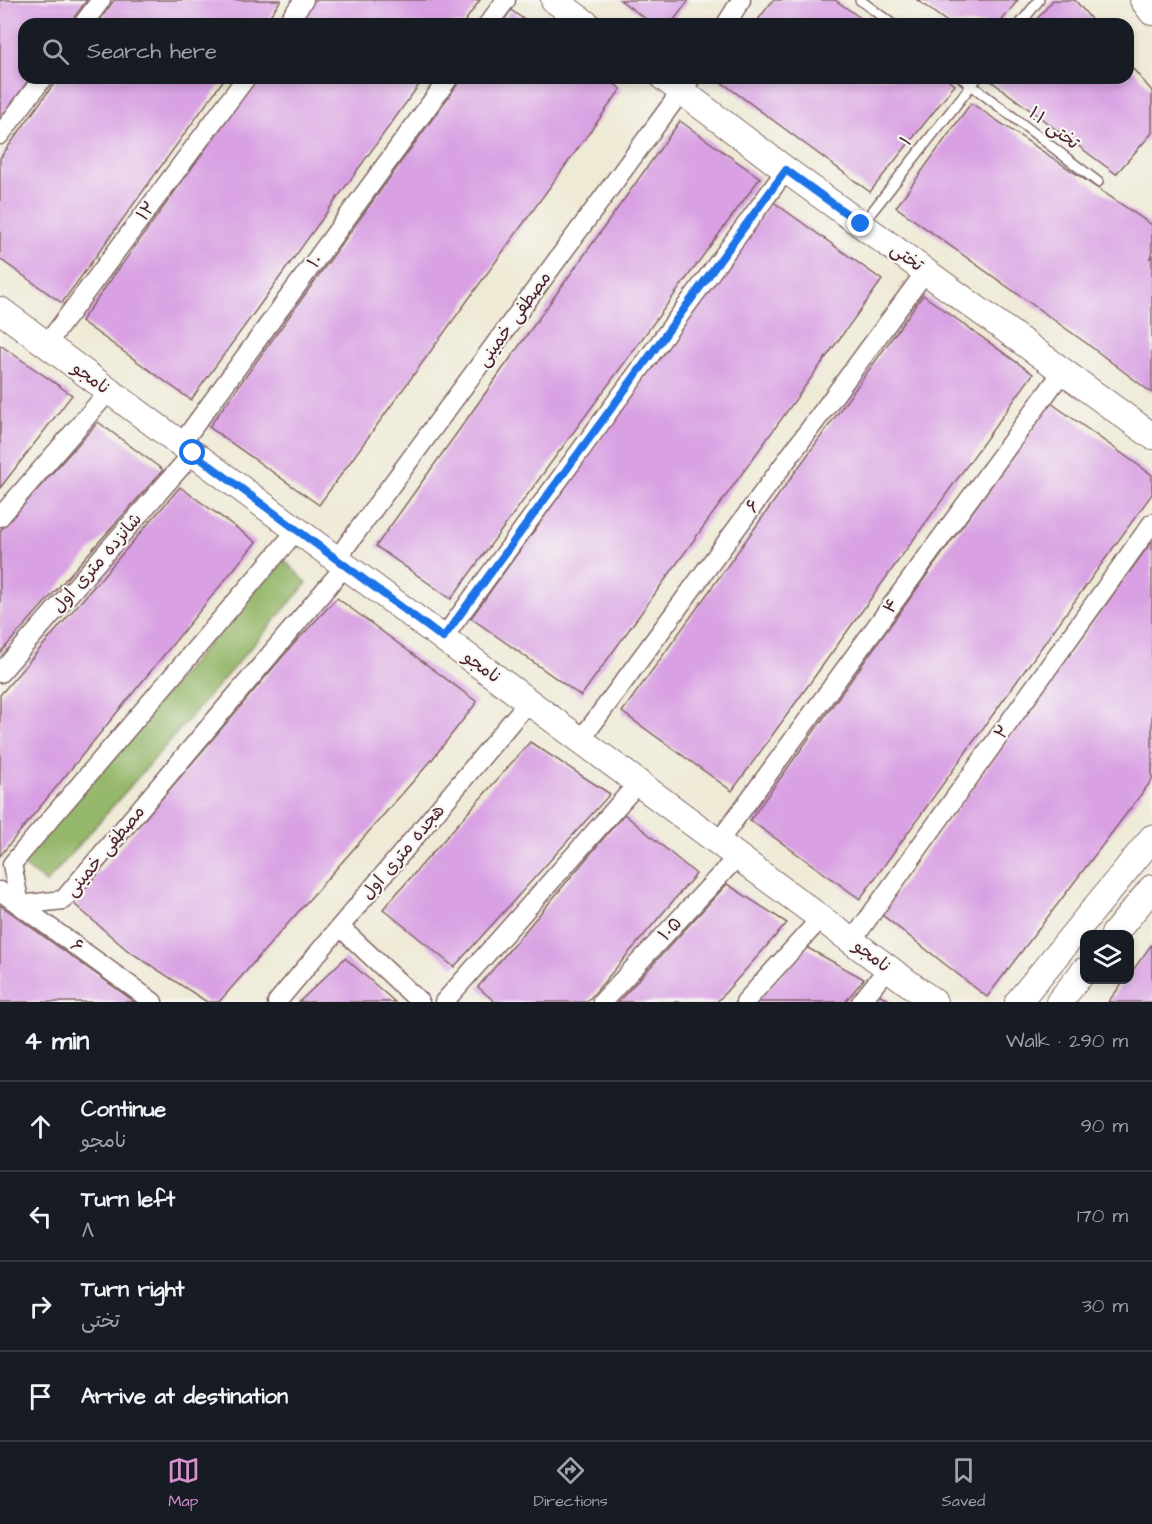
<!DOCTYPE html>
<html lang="en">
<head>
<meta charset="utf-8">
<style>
	body { margin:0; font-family:"Architects Daughter","Playpen Sans Arabic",sans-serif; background:#20242c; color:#f1f3f6 }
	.controls { position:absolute; right:18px; bottom:18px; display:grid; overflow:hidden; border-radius:12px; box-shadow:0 3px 9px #0003 }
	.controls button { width:54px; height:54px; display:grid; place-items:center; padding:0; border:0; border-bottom:2px solid #363941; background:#171b24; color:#f1f3f6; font:30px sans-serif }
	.stop { position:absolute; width:18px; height:18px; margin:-14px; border:4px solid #1a73e8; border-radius:50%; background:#fff }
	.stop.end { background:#1a73e8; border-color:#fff; box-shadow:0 2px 6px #0008 }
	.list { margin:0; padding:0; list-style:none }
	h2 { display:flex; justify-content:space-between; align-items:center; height:78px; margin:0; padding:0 24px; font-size:26px }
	h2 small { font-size:20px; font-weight:400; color:#9ea1a6 }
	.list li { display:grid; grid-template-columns:39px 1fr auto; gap:18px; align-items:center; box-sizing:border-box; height:90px; padding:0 24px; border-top:2px solid #363941 }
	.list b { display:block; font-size:22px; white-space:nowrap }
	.list p { margin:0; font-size:20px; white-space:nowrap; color:#9ea1a6 }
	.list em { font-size:20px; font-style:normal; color:#9ea1a6 }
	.icon { flex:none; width:33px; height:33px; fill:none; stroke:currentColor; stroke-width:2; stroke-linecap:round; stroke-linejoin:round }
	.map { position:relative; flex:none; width:1152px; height:1002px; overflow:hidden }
	.search { position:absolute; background:#171b24; box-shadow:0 3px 9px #0003; left:18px; right:18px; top:18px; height:66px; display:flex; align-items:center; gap:15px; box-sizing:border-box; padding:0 21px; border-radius:18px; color:#9ea1a6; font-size:22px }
	.sheet { height:438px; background:#171b24 }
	nav { display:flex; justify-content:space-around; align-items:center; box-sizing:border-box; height:84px; border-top:2px solid #363941; background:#171b24; font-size:16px; color:#9ea1a6 }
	nav a { display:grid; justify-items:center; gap:3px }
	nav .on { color:#d690ce }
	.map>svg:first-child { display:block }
	.forest { fill:#96b86c; stroke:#706c4c; stroke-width:1.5 }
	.building { fill:#d9a1e3 }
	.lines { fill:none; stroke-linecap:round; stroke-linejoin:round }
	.lane-casing { stroke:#846667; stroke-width:12 }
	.street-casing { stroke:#846667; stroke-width:21 }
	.secondary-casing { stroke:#846667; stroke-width:28 }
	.lane { stroke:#fff; stroke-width:9 }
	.street { stroke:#fff; stroke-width:18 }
	.secondary { stroke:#fff; stroke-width:26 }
	.route { stroke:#1a73e8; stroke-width:8 }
	.labels { text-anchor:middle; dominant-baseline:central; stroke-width:4.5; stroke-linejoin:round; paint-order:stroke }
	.street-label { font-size:18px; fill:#4a1f2b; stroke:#f6f6f2 }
</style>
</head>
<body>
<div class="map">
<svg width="1152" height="1002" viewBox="0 0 1152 1002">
	<rect width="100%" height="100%" fill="#f6f6f2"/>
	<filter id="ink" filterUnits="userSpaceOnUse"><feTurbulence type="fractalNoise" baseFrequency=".0167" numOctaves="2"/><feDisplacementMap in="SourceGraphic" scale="12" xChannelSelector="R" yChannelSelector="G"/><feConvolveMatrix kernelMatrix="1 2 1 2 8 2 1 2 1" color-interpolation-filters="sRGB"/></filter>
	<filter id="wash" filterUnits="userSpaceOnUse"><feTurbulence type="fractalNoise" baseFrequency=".008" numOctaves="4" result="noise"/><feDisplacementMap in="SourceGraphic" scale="24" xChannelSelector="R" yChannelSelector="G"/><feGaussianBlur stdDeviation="1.35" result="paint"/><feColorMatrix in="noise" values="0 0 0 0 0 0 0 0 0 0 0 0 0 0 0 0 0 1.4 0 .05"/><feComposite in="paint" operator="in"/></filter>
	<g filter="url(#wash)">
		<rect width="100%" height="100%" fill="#efead6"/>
		<polygon class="forest" points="282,558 307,583 46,883 20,863"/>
		<g id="blocks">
			<g class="building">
				<polygon points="0,0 87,0 69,24 24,24 24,78 30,78 0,120"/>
				<polygon points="114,0 281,0 264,24 97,24"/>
				<polygon points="313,0 480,0 463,24 296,24"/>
				<polygon points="620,0 689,0 671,24 653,24"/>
				<polygon points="773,0 835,0 869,24 755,24"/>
				<polygon points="917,0 1018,0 999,24 950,24"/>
				<polygon points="1053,0 1075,0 1095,24 1033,24"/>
				<polygon points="511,10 530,24 501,24"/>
				<polygon points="1128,63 1152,91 1152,133 1116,174 987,78 1128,78"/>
				<polygon points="58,78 225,78 62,303 0,259 0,158"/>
				<polygon points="257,78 424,78 191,400 81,321"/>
				<polygon points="462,78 606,78 621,89 319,505 209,427"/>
				<polygon points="716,78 945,78 955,85 870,192"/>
				<polygon points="971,103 1152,225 1152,255 1149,259 1152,257 1152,393 1086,343 896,207"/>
				<polygon points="680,121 760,178 451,599 376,546"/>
				<polygon points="772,201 882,280 581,696 471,618"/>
				<polygon points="923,295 1033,374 732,791 622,712"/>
				<polygon points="0,345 72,395 0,488"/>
				<polygon points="1051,403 1152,475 1152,494 860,899 750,820"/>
				<polygon points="98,422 163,470 0,653 0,531"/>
				<polygon points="180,487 256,542 0,856 0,695"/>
				<polygon points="1152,541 1152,780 987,997 881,914"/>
				<polygon points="337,598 477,702 430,762 219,1002 207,1002 127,950 73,903 290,648"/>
				<polygon points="530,742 610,794 454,967 383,909"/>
				<polygon points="624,814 696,874 587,1002 495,1002 478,987"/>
				<polygon points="727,884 787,923 717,1002 618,1002"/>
				<polygon points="0,905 135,1002 0,1002"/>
				<polygon points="1152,944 1152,1002 1108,1002 1125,980 1130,980 1130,974"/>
				<polygon points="806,947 864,979 845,1002 756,1002"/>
				<polygon points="345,958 395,1002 299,1002"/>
				<polygon points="879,994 892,1002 873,1002"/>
			</g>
		</g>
	</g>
	<g filter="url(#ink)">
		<use href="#blocks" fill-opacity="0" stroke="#846667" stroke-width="1.5"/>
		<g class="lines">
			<g class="lane-casing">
				<g id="lane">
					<polyline points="860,0 892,24"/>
					<polyline points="1020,24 1039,0"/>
					<polyline points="962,78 1098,182"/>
					<polyline points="863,223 977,78"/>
				</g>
			</g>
			<g class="street-casing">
				<g id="street">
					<polyline points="83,24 101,0"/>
					<polyline points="286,24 304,0"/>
					<polyline points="488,24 506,0"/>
					<polyline points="726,24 741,0"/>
					<polyline points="0,135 43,78"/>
					<polyline points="46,345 246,78"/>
					<polyline points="181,444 449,78"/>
					<polyline points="0,517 109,391"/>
					<polyline points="297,530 12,864 20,905 63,900 345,566"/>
					<polyline points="336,560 691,78"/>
					<polyline points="443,638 786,170"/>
					<polyline points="0,673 193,453"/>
					<polyline points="580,741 926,271"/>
					<polyline points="719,841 1063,371"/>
					<polyline points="0,891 153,1002"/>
					<polyline points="340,927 420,1002"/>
					<polyline points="852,941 1152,523"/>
					<polyline points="277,1002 528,702"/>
					<polyline points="444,1002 638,783"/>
					<polyline points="602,1002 738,856"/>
					<polyline points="745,1002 821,918"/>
					<polyline points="861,1002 888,968"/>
				</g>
			</g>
			<g class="secondary-casing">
				<g id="secondary">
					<polyline points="554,0 587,24"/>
					<polyline points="1143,0 1152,12"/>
					<polyline points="664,78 786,170 1152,436"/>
					<polyline points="0,310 934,1002"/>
					<polyline points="1114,934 1152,888"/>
					<polyline points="1018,1002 1152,838"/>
					<polyline points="1059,1002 1084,971"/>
				</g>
			</g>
			<use href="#lane" class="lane"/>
			<use href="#street" class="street"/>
			<use href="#secondary" class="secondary"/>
		</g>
	</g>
	<g class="lines" filter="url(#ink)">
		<polyline class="route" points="193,453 443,638 786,170 861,224"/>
	</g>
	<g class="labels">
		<g class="street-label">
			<text transform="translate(1054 128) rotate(37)">تختی ۱.۱</text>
			<text transform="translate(906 141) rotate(-52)">۱</text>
			<text transform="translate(146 211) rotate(-53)">۱۲</text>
			<text transform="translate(907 257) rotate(36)">تختی</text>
			<text transform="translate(315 261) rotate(-54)">۱۰</text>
			<text transform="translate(514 319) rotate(-54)">مصطفی خمینی</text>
			<text transform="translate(91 378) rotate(36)">نامجو</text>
			<text transform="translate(753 506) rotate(-54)">۶</text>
			<text transform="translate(97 563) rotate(-49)">شانزده متری اول</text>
			<text transform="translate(891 606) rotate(-54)">۴</text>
			<text transform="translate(482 667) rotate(36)">نامجو</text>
			<text transform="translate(1002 732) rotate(-54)">۲</text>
			<text transform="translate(105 851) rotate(-50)">مصطفی خمینی</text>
			<text transform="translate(403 852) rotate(-50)">هجده متری اول</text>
			<text transform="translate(670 929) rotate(-47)">۱۰۵</text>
			<text transform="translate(77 946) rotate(36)">۶</text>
			<text transform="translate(872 956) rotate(37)">نامجو</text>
		</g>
	</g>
</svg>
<div class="controls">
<button><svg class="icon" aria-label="layers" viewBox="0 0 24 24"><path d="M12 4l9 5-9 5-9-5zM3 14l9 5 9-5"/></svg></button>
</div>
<div class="stop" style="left:193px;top:453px"></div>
<div class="stop end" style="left:861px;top:224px"></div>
<div class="search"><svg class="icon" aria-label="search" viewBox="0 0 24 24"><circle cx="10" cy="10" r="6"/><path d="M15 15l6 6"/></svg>Search here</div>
</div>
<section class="sheet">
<h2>4 min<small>Walk · 290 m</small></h2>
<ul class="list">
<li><svg class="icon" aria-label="ahead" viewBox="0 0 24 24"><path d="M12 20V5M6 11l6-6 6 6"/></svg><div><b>Continue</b><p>نامجو</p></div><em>90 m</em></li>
<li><svg class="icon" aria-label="left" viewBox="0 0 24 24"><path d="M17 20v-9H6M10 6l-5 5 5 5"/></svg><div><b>Turn left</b><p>۸</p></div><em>170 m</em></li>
<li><svg class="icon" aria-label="right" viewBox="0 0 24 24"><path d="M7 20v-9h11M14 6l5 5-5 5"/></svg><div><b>Turn right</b><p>تختی</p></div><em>30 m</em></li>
<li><svg class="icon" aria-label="arrive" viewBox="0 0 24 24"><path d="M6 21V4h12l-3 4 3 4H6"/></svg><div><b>Arrive at destination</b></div></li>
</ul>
</section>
<nav>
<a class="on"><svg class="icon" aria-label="map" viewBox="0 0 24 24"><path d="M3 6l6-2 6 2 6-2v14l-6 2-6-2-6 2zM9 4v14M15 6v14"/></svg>Map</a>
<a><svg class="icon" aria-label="directions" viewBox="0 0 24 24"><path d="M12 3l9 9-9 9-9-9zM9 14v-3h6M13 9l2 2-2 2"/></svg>Directions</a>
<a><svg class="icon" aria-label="saved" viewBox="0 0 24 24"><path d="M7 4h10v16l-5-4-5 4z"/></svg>Saved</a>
</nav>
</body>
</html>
